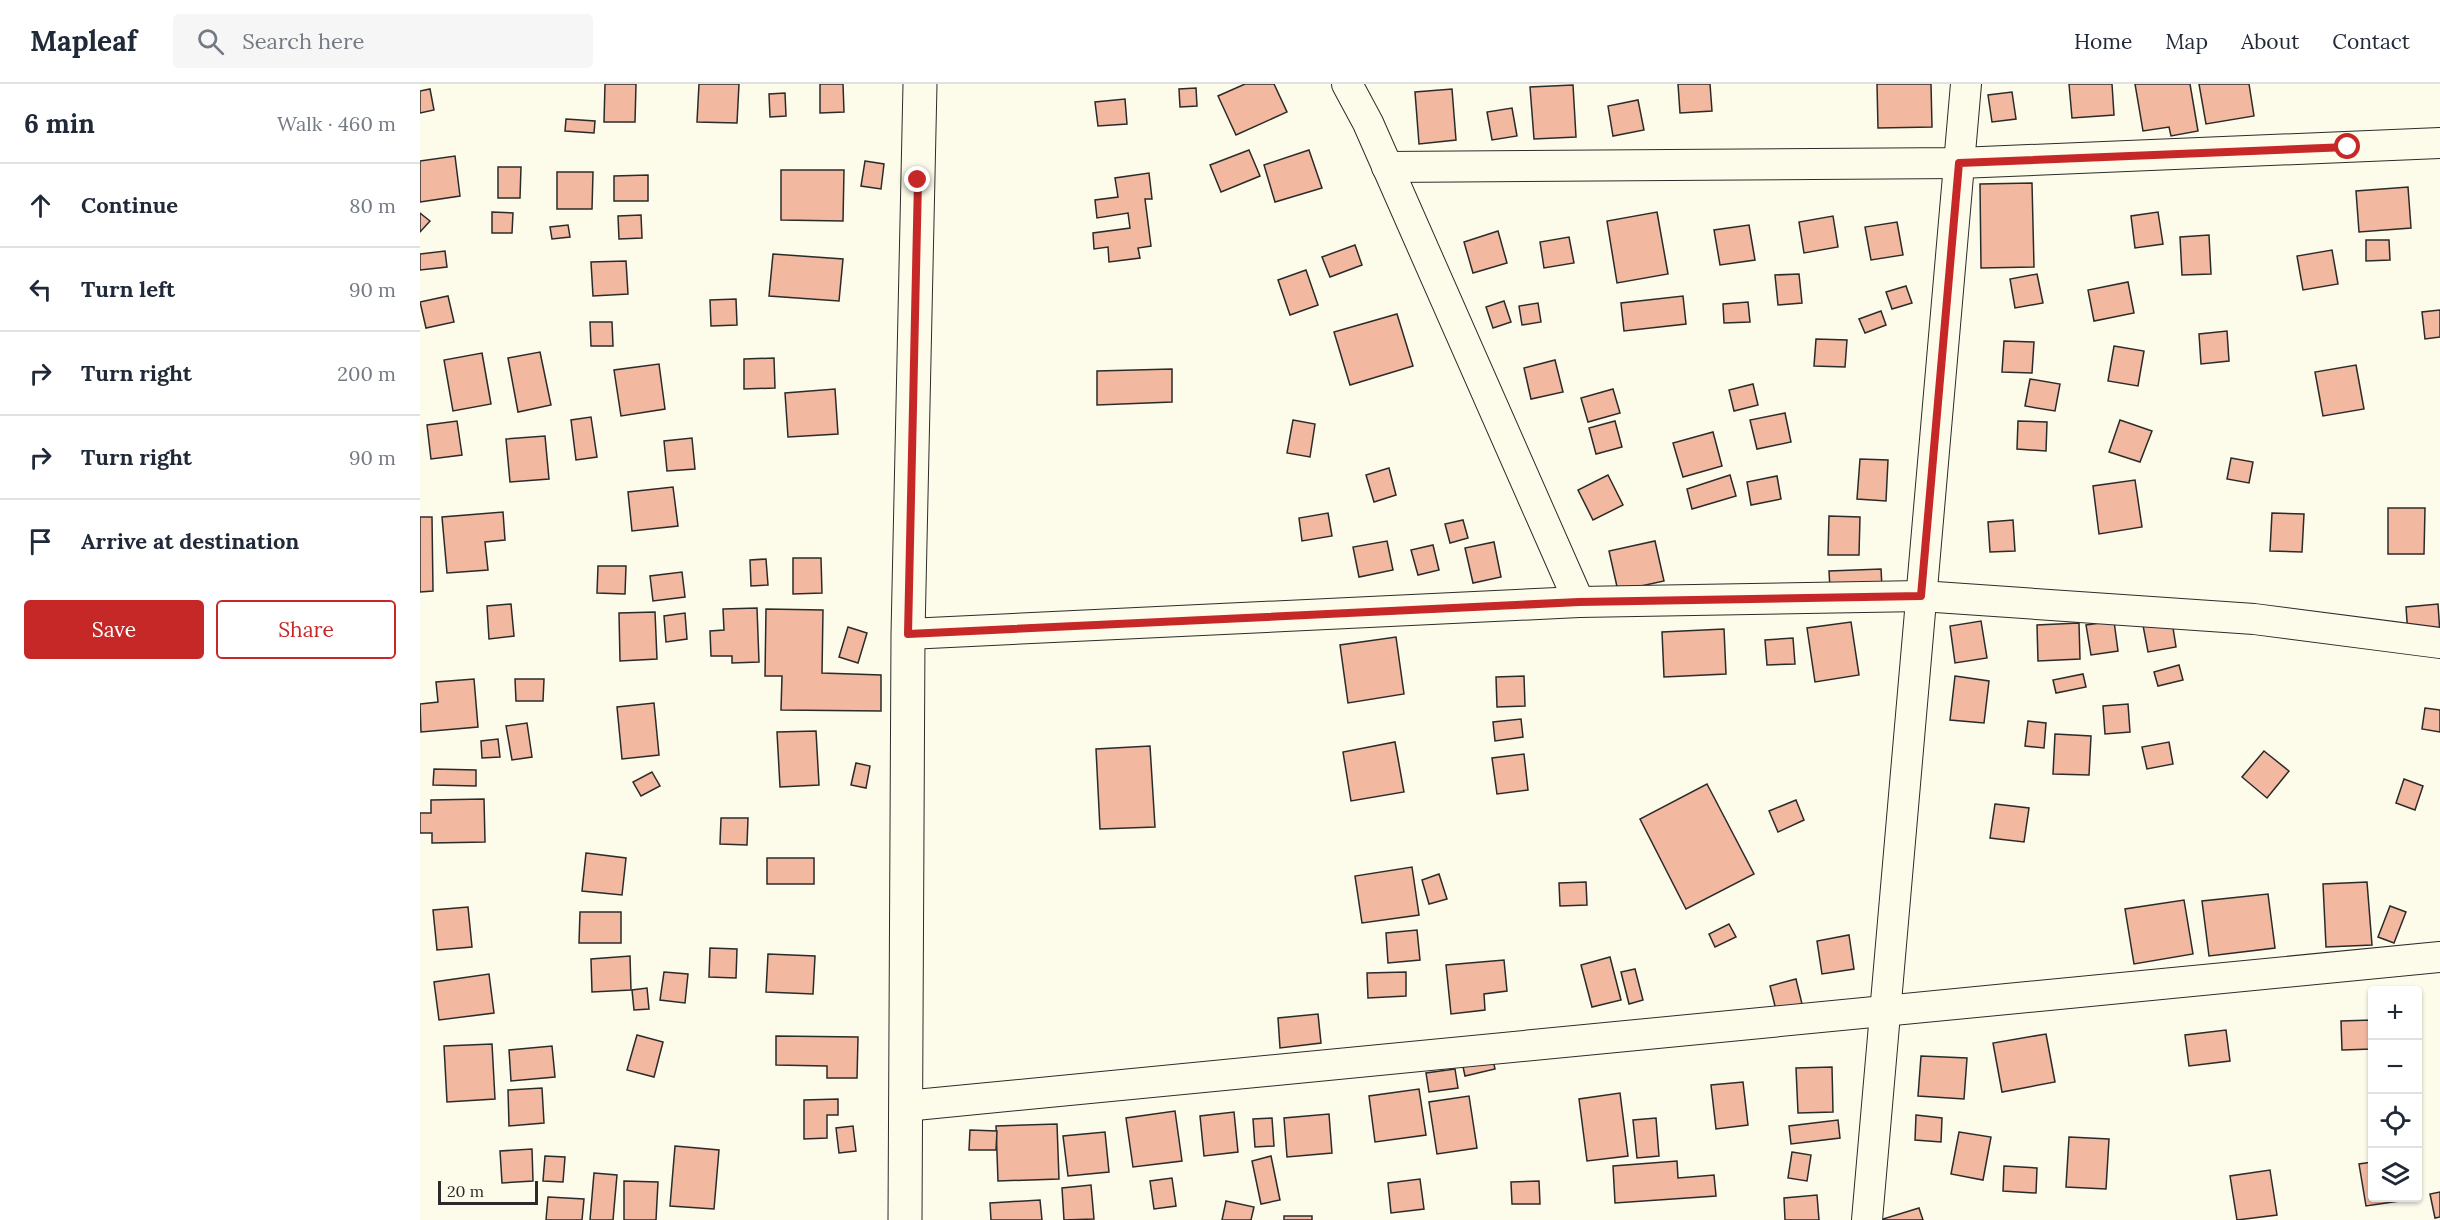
<!DOCTYPE html>
<html lang="en">
<head>
<meta charset="utf-8">
<style>
	body { margin:0; font-family:Lora,serif; background:#f6f6f7; color:#1f2937 }
	.controls { position:absolute; right:18px; bottom:18px; display:grid; overflow:hidden; border-radius:6px; box-shadow:0 2px 4px #0004 }
	.controls button { width:54px; height:54px; display:grid; place-items:center; padding:0; border:0; border-bottom:2px solid #e0e1e3; background:#fff; color:#1f2937; font:30px sans-serif }
	.scale { position:absolute; left:18px; bottom:15px; width:100px; box-sizing:border-box; padding-left:6px; border:3px solid #2b2b2b; border-top:0; font-size:16px; line-height:21px; white-space:nowrap; color:#2b2b2b; -webkit-text-stroke:4px #fdfbea; paint-order:stroke }
	.stop { position:absolute; width:18px; height:18px; margin:-14px; border:4px solid #c62828; border-radius:50%; background:#fff }
	.stop.end { background:#c62828; border-color:#fff; box-shadow:0 2px 6px #0008 }
	.list { margin:0; padding:0; list-style:none }
	h2 { display:flex; justify-content:space-between; align-items:center; height:78px; margin:0; padding:0 24px; font-size:26px }
	h2 small { font-size:20px; font-weight:400; color:#747a83 }
	.list li { display:grid; grid-template-columns:39px 1fr auto; gap:18px; align-items:center; box-sizing:border-box; height:84px; padding:0 24px; border-top:2px solid #e0e1e3 }
	.list b { display:block; font-size:22px; white-space:nowrap }
	.list em { font-size:20px; font-style:normal; color:#747a83 }
	.actions { display:flex; gap:12px; padding:18px 24px }
	.actions a { flex:1; padding:14px 0; border:2px solid #c62828; border-radius:6px; text-align:center; font-size:21px; color:#c62828 }
	.actions .main { background:#c62828; color:#fff }
	.icon { flex:none; width:33px; height:33px; fill:none; stroke:currentColor; stroke-width:2; stroke-linecap:round; stroke-linejoin:round }
	.map { position:relative; flex:none; width:2020px; height:1136px; overflow:hidden }
	header { display:flex; align-items:center; gap:36px; box-sizing:border-box; height:84px; padding:0 30px; background:#fff; border-bottom:2px solid #e0e1e3 }
	header strong { font-size:28px }
	nav { display:flex; gap:33px; margin-inline-start:auto; font-size:21px }
	.search { width:420px; height:54px; background:#f6f6f7; display:flex; align-items:center; gap:15px; box-sizing:border-box; padding:0 21px; border-radius:6px; color:#747a83; font-size:22px }
	main { display:flex }
	aside { flex:1; background:#fff }
	.map>svg:first-child { display:block }
	.building { fill:#f2b8a0; stroke:#2b2b2b; stroke-width:1.5 }
	.lines { fill:none; stroke-linecap:round; stroke-linejoin:round }
	.minor-casing { stroke:#2b2b2b; stroke-width:32 }
	.secondary-casing { stroke:#2b2b2b; stroke-width:35 }
	.minor { stroke:#fdfbea; stroke-width:30 }
	.secondary { stroke:#fdfbea; stroke-width:33 }
	.route { stroke:#c62828; stroke-width:8 }
</style>
</head>
<body>
<header>
<strong>Mapleaf</strong>
<div class="search"><svg class="icon" aria-label="search" viewBox="0 0 24 24"><circle cx="10" cy="10" r="6"/><path d="M15 15l6 6"/></svg>Search here</div>
<nav><a>Home</a><a>Map</a><a>About</a><a>Contact</a></nav>
</header>
<main>
<aside>
<h2>6 min<small>Walk · 460 m</small></h2>
<ul class="list">
<li><svg class="icon" aria-label="ahead" viewBox="0 0 24 24"><path d="M12 20V5M6 11l6-6 6 6"/></svg><div><b>Continue</b></div><em>80 m</em></li>
<li><svg class="icon" aria-label="left" viewBox="0 0 24 24"><path d="M17 20v-9H6M10 6l-5 5 5 5"/></svg><div><b>Turn left</b></div><em>90 m</em></li>
<li><svg class="icon" aria-label="right" viewBox="0 0 24 24"><path d="M7 20v-9h11M14 6l5 5-5 5"/></svg><div><b>Turn right</b></div><em>200 m</em></li>
<li><svg class="icon" aria-label="right" viewBox="0 0 24 24"><path d="M7 20v-9h11M14 6l5 5-5 5"/></svg><div><b>Turn right</b></div><em>90 m</em></li>
<li><svg class="icon" aria-label="arrive" viewBox="0 0 24 24"><path d="M6 21V4h12l-3 4 3 4H6"/></svg><div><b>Arrive at destination</b></div></li>
</ul>
<div class="actions"><a class="main">Save</a><a>Share</a></div>
</aside>
<div class="map">
<svg width="2020" height="1136" viewBox="0 0 2020 1136">
	<rect width="100%" height="100%" fill="#fdfbea"/>
	<g class="building">
		<polygon points="185,0 216,0 215,38 184,38"/>
		<polygon points="279,0 319,0 317,39 277,38"/>
		<polygon points="400,0 423,0 424,28 400,29"/>
		<polygon points="825,0 854,0 867,28 816,51 798,12"/>
		<polygon points="1258,0 1290,0 1292,27 1260,29"/>
		<polygon points="1457,0 1511,0 1512,43 1458,44"/>
		<polygon points="1649,0 1692,0 1694,31 1652,34"/>
		<polygon points="1715,0 1770,0 1778,47 1751,52 1749,43 1723,47"/>
		<polygon points="1779,0 1829,0 1834,32 1786,40"/>
		<polygon points="1153,1 1156,53 1114,55 1110,3"/>
		<polygon points="776,4 777,22 760,23 759,5"/>
		<polygon points="10,5 14,26 0,29 0,7"/>
		<polygon points="1032,5 1036,56 999,60 995,8"/>
		<polygon points="1592,8 1596,35 1572,38 1568,11"/>
		<polygon points="365,9 366,32 350,33 349,10"/>
		<polygon points="705,15 707,40 678,42 675,18"/>
		<polygon points="1218,16 1224,46 1193,52 1188,22"/>
		<polygon points="1092,24 1097,52 1072,56 1067,28"/>
		<polygon points="146,35 175,37 174,49 145,47"/>
		<polygon points="829,66 840,92 801,108 790,81"/>
		<polygon points="889,66 902,104 855,118 844,81"/>
		<polygon points="35,72 40,112 0,118 0,77"/>
		<polygon points="445,77 464,80 461,105 441,102"/>
		<polygon points="78,83 101,83 100,114 78,114"/>
		<polygon points="361,86 424,86 423,137 361,136"/>
		<polygon points="137,88 173,88 172,125 137,125"/>
		<polygon points="729,89 732,115 725,115 731,162 718,164 720,174 689,178 688,163 674,165 673,149 710,144 708,129 677,134 675,116 698,113 695,94"/>
		<polygon points="228,91 228,117 194,117 194,92"/>
		<polygon points="1612,99 1614,183 1561,184 1560,100"/>
		<polygon points="1988,103 1991,144 1939,148 1936,107"/>
		<polygon points="72,128 93,129 92,149 72,149"/>
		<polygon points="1237,128 1248,190 1197,199 1187,137"/>
		<polygon points="1738,128 1743,160 1715,164 1711,132"/>
		<polygon points="0,129 10,137 0,148"/>
		<polygon points="221,131 222,154 199,155 198,132"/>
		<polygon points="1413,132 1418,163 1384,169 1379,138"/>
		<polygon points="1477,138 1483,171 1451,176 1445,143"/>
		<polygon points="148,141 150,153 132,155 130,143"/>
		<polygon points="1329,141 1335,176 1300,181 1294,146"/>
		<polygon points="1078,147 1087,179 1053,189 1044,158"/>
		<polygon points="1789,151 1791,190 1762,191 1760,153"/>
		<polygon points="1149,153 1154,179 1124,184 1120,158"/>
		<polygon points="1946,156 1969,156 1970,176 1946,177"/>
		<polygon points="935,161 942,181 910,193 902,173"/>
		<polygon points="1912,166 1918,200 1883,206 1877,172"/>
		<polygon points="25,167 27,183 0,186 0,170"/>
		<polygon points="353,170 423,175 419,217 349,212"/>
		<polygon points="206,177 208,210 173,212 171,178"/>
		<polygon points="886,186 898,221 870,231 858,196"/>
		<polygon points="1379,190 1382,219 1358,221 1355,191"/>
		<polygon points="1617,190 1623,219 1595,224 1590,195"/>
		<polygon points="1708,198 1714,229 1674,237 1668,206"/>
		<polygon points="1486,202 1492,219 1472,225 1466,208"/>
		<polygon points="28,212 34,238 6,244 0,218"/>
		<polygon points="1263,212 1266,240 1204,247 1201,219"/>
		<polygon points="316,215 317,241 291,242 290,216"/>
		<polygon points="1084,217 1091,238 1073,244 1066,223"/>
		<polygon points="1328,218 1330,238 1304,239 1303,220"/>
		<polygon points="1118,219 1121,238 1102,241 1099,222"/>
		<polygon points="2020,226 2020,253 2005,255 2002,228"/>
		<polygon points="1461,227 1466,241 1445,249 1439,235"/>
		<polygon points="977,230 993,282 930,301 914,248"/>
		<polygon points="170,238 192,238 193,262 171,262"/>
		<polygon points="1807,247 1809,277 1781,280 1779,250"/>
		<polygon points="1396,255 1427,256 1425,283 1394,282"/>
		<polygon points="1584,257 1614,258 1612,289 1582,288"/>
		<polygon points="1694,262 1724,267 1718,302 1688,297"/>
		<polygon points="120,268 131,321 98,328 88,274"/>
		<polygon points="62,269 71,320 33,327 24,276"/>
		<polygon points="354,274 355,304 324,305 324,275"/>
		<polygon points="1135,276 1143,308 1111,315 1104,284"/>
		<polygon points="239,280 245,325 201,332 194,286"/>
		<polygon points="1936,281 1944,325 1903,332 1895,288"/>
		<polygon points="752,285 752,318 677,321 677,287"/>
		<polygon points="1610,295 1640,300 1635,327 1605,322"/>
		<polygon points="1333,300 1338,321 1314,327 1309,306"/>
		<polygon points="415,305 418,350 368,353 365,309"/>
		<polygon points="1193,305 1200,329 1168,338 1161,314"/>
		<polygon points="1365,329 1371,358 1337,365 1330,336"/>
		<polygon points="171,333 177,373 156,376 151,336"/>
		<polygon points="873,336 895,340 890,373 867,369"/>
		<polygon points="1700,336 1732,347 1720,378 1689,368"/>
		<polygon points="37,337 42,371 11,375 7,341"/>
		<polygon points="1195,337 1202,363 1176,370 1169,344"/>
		<polygon points="1598,337 1627,338 1626,367 1597,365"/>
		<polygon points="1293,348 1302,382 1263,393 1253,359"/>
		<polygon points="125,352 129,395 90,398 86,355"/>
		<polygon points="272,354 275,385 247,387 244,357"/>
		<polygon points="1811,374 1833,378 1829,399 1807,395"/>
		<polygon points="1440,375 1468,376 1466,417 1437,415"/>
		<polygon points="969,384 976,411 954,418 946,391"/>
		<polygon points="1188,391 1203,421 1173,436 1158,406"/>
		<polygon points="1310,391 1316,412 1272,425 1267,405"/>
		<polygon points="1357,392 1361,415 1331,421 1327,398"/>
		<polygon points="1715,396 1722,443 1679,450 1673,402"/>
		<polygon points="253,403 258,442 212,447 208,408"/>
		<polygon points="1968,424 2005,424 2004,470 1968,470"/>
		<polygon points="83,428 85,456 65,458 68,486 27,489 22,433"/>
		<polygon points="908,429 912,452 882,457 879,434"/>
		<polygon points="1852,429 1884,430 1882,468 1850,467"/>
		<polygon points="1409,432 1440,433 1439,471 1408,471"/>
		<polygon points="0,433 12,433 13,507 0,508"/>
		<polygon points="1043,436 1048,454 1030,459 1025,440"/>
		<polygon points="1593,436 1595,467 1570,468 1568,438"/>
		<polygon points="967,457 973,486 939,493 933,463"/>
		<polygon points="1235,457 1244,497 1198,507 1189,467"/>
		<polygon points="1074,458 1081,493 1053,499 1045,464"/>
		<polygon points="1013,461 1019,486 998,491 991,466"/>
		<polygon points="373,474 401,474 402,509 373,510"/>
		<polygon points="346,475 348,501 331,502 330,476"/>
		<polygon points="178,482 206,482 205,510 177,509"/>
		<polygon points="1461,485 1462,503 1410,505 1409,487"/>
		<polygon points="262,488 265,513 233,517 230,492"/>
		<polygon points="91,520 94,552 69,555 67,522"/>
		<polygon points="2018,520 2020,550 1988,551 1986,523"/>
		<polygon points="337,524 339,578 312,579 312,572 291,572 290,547 304,546 303,525"/>
		<polygon points="346,525 403,526 402,589 461,591 461,627 361,626 362,592 345,592"/>
		<polygon points="235,528 237,575 200,577 199,529"/>
		<polygon points="265,529 267,555 246,558 244,532"/>
		<polygon points="1751,531 1756,563 1728,568 1722,536"/>
		<polygon points="1561,537 1567,574 1535,579 1530,542"/>
		<polygon points="1694,537 1698,567 1671,571 1666,541"/>
		<polygon points="1431,538 1439,591 1395,598 1387,544"/>
		<polygon points="1659,539 1660,575 1618,577 1617,541"/>
		<polygon points="428,543 447,549 438,579 419,573"/>
		<polygon points="1304,545 1306,590 1244,593 1242,548"/>
		<polygon points="976,553 984,610 928,619 920,561"/>
		<polygon points="1373,554 1375,580 1347,581 1345,556"/>
		<polygon points="1759,581 1763,596 1738,602 1734,588"/>
		<polygon points="1663,590 1666,603 1636,609 1633,596"/>
		<polygon points="1104,592 1105,622 1077,623 1076,593"/>
		<polygon points="1535,592 1569,597 1564,639 1530,636"/>
		<polygon points="54,595 58,643 1,648 0,620 18,618 16,598"/>
		<polygon points="95,595 124,595 123,617 96,617"/>
		<polygon points="234,619 239,671 202,675 197,623"/>
		<polygon points="1708,620 1710,648 1685,650 1683,622"/>
		<polygon points="2005,624 2020,626 2020,648 2002,645"/>
		<polygon points="1101,635 1103,653 1075,657 1073,638"/>
		<polygon points="1608,637 1626,639 1624,664 1605,662"/>
		<polygon points="107,639 112,673 92,676 86,642"/>
		<polygon points="396,647 399,701 360,703 357,648"/>
		<polygon points="1635,650 1671,652 1669,691 1633,690"/>
		<polygon points="78,655 80,673 62,674 61,657"/>
		<polygon points="975,658 984,708 931,717 923,668"/>
		<polygon points="1749,658 1753,680 1727,685 1722,663"/>
		<polygon points="730,662 735,743 680,745 676,665"/>
		<polygon points="1844,667 1869,687 1847,714 1822,693"/>
		<polygon points="1104,670 1108,706 1077,710 1072,674"/>
		<polygon points="436,679 450,682 446,704 431,701"/>
		<polygon points="14,685 56,686 56,702 13,701"/>
		<polygon points="232,688 240,702 221,712 213,698"/>
		<polygon points="1984,695 2003,702 1995,726 1976,719"/>
		<polygon points="1287,700 1334,790 1266,825 1220,735"/>
		<polygon points="64,715 65,758 12,759 12,749 0,749 0,729 11,729 11,716"/>
		<polygon points="1376,716 1384,736 1358,748 1349,727"/>
		<polygon points="1575,720 1609,724 1604,758 1570,754"/>
		<polygon points="301,734 328,734 327,761 300,760"/>
		<polygon points="166,769 206,774 202,811 162,807"/>
		<rect x="347" y="774" width="47" height="26"/>
		<polygon points="992,783 999,831 942,839 935,792"/>
		<polygon points="1019,790 1027,815 1009,820 1002,796"/>
		<polygon points="1166,798 1167,821 1140,822 1139,799"/>
		<polygon points="1947,798 1952,861 1906,863 1903,800"/>
		<polygon points="1848,810 1855,864 1789,872 1782,817"/>
		<polygon points="1764,816 1773,870 1714,880 1705,825"/>
		<polygon points="1970,822 1986,828 1974,859 1958,853"/>
		<polygon points="48,823 52,863 17,866 13,826"/>
		<polygon points="160,828 201,828 201,859 159,859"/>
		<polygon points="1309,840 1316,853 1295,863 1289,850"/>
		<polygon points="997,846 1000,876 968,879 966,849"/>
		<polygon points="1429,851 1434,885 1402,890 1397,857"/>
		<polygon points="290,864 317,865 316,894 289,893"/>
		<polygon points="348,870 395,872 393,910 346,908"/>
		<polygon points="210,872 211,906 172,908 171,875"/>
		<polygon points="1190,873 1201,916 1172,923 1161,881"/>
		<polygon points="1084,876 1087,907 1064,910 1065,926 1031,930 1026,881"/>
		<polygon points="1215,885 1223,916 1209,920 1201,888"/>
		<polygon points="244,888 268,890 265,919 240,916"/>
		<polygon points="986,888 986,912 948,914 947,889"/>
		<polygon points="69,890 74,929 19,936 14,898"/>
		<polygon points="1376,895 1382,920 1356,926 1350,902"/>
		<polygon points="227,904 229,925 214,926 212,906"/>
		<polygon points="898,930 901,959 860,964 858,934"/>
		<polygon points="1952,936 1952,965 1922,966 1921,937"/>
		<polygon points="1806,946 1810,977 1769,982 1765,951"/>
		<polygon points="1626,950 1635,998 1582,1008 1573,959"/>
		<polygon points="217,951 243,958 234,993 207,986"/>
		<polygon points="356,952 438,953 437,994 407,994 407,982 356,981"/>
		<polygon points="72,960 75,1015 27,1018 24,962"/>
		<polygon points="132,962 135,993 91,997 89,966"/>
		<polygon points="1072,971 1075,985 1045,992 1042,978"/>
		<polygon points="1501,972 1547,974 1544,1015 1498,1012"/>
		<polygon points="1412,983 1413,1028 1378,1029 1376,984"/>
		<polygon points="1035,985 1038,1004 1009,1008 1006,989"/>
		<polygon points="1323,998 1328,1041 1296,1045 1291,1001"/>
		<polygon points="122,1004 124,1039 89,1042 88,1006"/>
		<polygon points="999,1005 1006,1051 955,1058 949,1012"/>
		<polygon points="1200,1009 1208,1072 1167,1077 1159,1015"/>
		<polygon points="1049,1012 1057,1064 1017,1070 1009,1018"/>
		<polygon points="418,1015 418,1031 407,1031 407,1054 384,1055 384,1016"/>
		<polygon points="755,1027 762,1077 713,1083 706,1034"/>
		<polygon points="814,1028 818,1068 784,1072 780,1032"/>
		<polygon points="909,1030 912,1069 867,1073 864,1034"/>
		<polygon points="1496,1031 1522,1034 1521,1058 1495,1056"/>
		<polygon points="852,1034 854,1062 835,1063 833,1035"/>
		<polygon points="1236,1034 1239,1072 1217,1074 1213,1036"/>
		<polygon points="1418,1036 1420,1054 1371,1060 1369,1042"/>
		<polygon points="637,1040 639,1095 578,1097 576,1042"/>
		<polygon points="433,1042 436,1067 419,1069 416,1044"/>
		<polygon points="550,1046 577,1047 576,1066 549,1066"/>
		<polygon points="685,1048 689,1088 648,1092 643,1052"/>
		<polygon points="1539,1048 1571,1053 1563,1096 1531,1090"/>
		<polygon points="1649,1053 1689,1055 1686,1105 1646,1103"/>
		<polygon points="255,1062 299,1066 294,1125 250,1122"/>
		<polygon points="112,1065 113,1097 82,1099 80,1067"/>
		<polygon points="1372,1068 1391,1071 1387,1097 1368,1094"/>
		<polygon points="125,1072 145,1073 143,1098 123,1097"/>
		<polygon points="851,1072 860,1116 841,1120 832,1077"/>
		<polygon points="1257,1077 1258,1094 1294,1091 1296,1112 1195,1119 1193,1082"/>
		<polygon points="1952,1078 1952,1114 1986,1114 1986,1116 1946,1122 1939,1080"/>
		<polygon points="1584,1082 1617,1084 1616,1109 1583,1107"/>
		<polygon points="1850,1086 1857,1131 1817,1136 1810,1092"/>
		<polygon points="174,1089 197,1091 193,1136 170,1136"/>
		<polygon points="752,1094 756,1122 734,1125 730,1097"/>
		<polygon points="1000,1095 1004,1125 971,1129 968,1099"/>
		<polygon points="204,1097 238,1098 236,1136 204,1136"/>
		<polygon points="1119,1097 1120,1120 1092,1120 1091,1098"/>
		<polygon points="671,1101 674,1135 644,1136 642,1104"/>
		<polygon points="2020,1108 2020,1133 2015,1134 2010,1110"/>
		<polygon points="1397,1111 1399,1136 1365,1136 1364,1114"/>
		<polygon points="128,1113 164,1115 162,1136 126,1136"/>
		<polygon points="620,1116 622,1136 571,1136 570,1119"/>
		<polygon points="806,1117 834,1123 831,1136 802,1136"/>
		<polygon points="1499,1124 1503,1136 1463,1136 1463,1135"/>
		<rect x="864" y="1132" width="28" height="4"/>
	</g>
	<g class="lines">
		<g class="minor-casing">
			<g id="minor">
				<polyline points="927,0 948,39 1159,518"/>
				<polyline points="967,83 1539,79 2020,59"/>
				<polyline points="488,550 1159,518 1501,512 1834,535 2020,559"/>
				<polyline points="485,1022 2020,873"/>
				<polyline points="1447,1136 1546,0"/>
			</g>
		</g>
		<g class="secondary-casing">
			<polyline id="secondary" points="485,1136 488,550 500,0"/>
		</g>
		<use href="#minor" class="minor"/>
		<use href="#secondary" class="secondary"/>
	</g>
	<g class="lines">
		<polyline class="route" points="498,96 488,550 1159,518 1501,512 1539,79 1928,63"/>
	</g>
</svg>
<div class="controls">
<button>+</button>
<button>−</button>
<button><svg class="icon" aria-label="locate" viewBox="0 0 24 24"><circle cx="12" cy="12" r="6"/><path d="M12 2v4M12 18v4M2 12h4M18 12h4"/></svg></button>
<button><svg class="icon" aria-label="layers" viewBox="0 0 24 24"><path d="M12 4l9 5-9 5-9-5zM3 14l9 5 9-5"/></svg></button>
</div>
<div class="scale">20 m</div>
<div class="stop" style="left:1928px;top:63px"></div>
<div class="stop end" style="left:498px;top:96px"></div>
</div>
</main>
</body>
</html>
